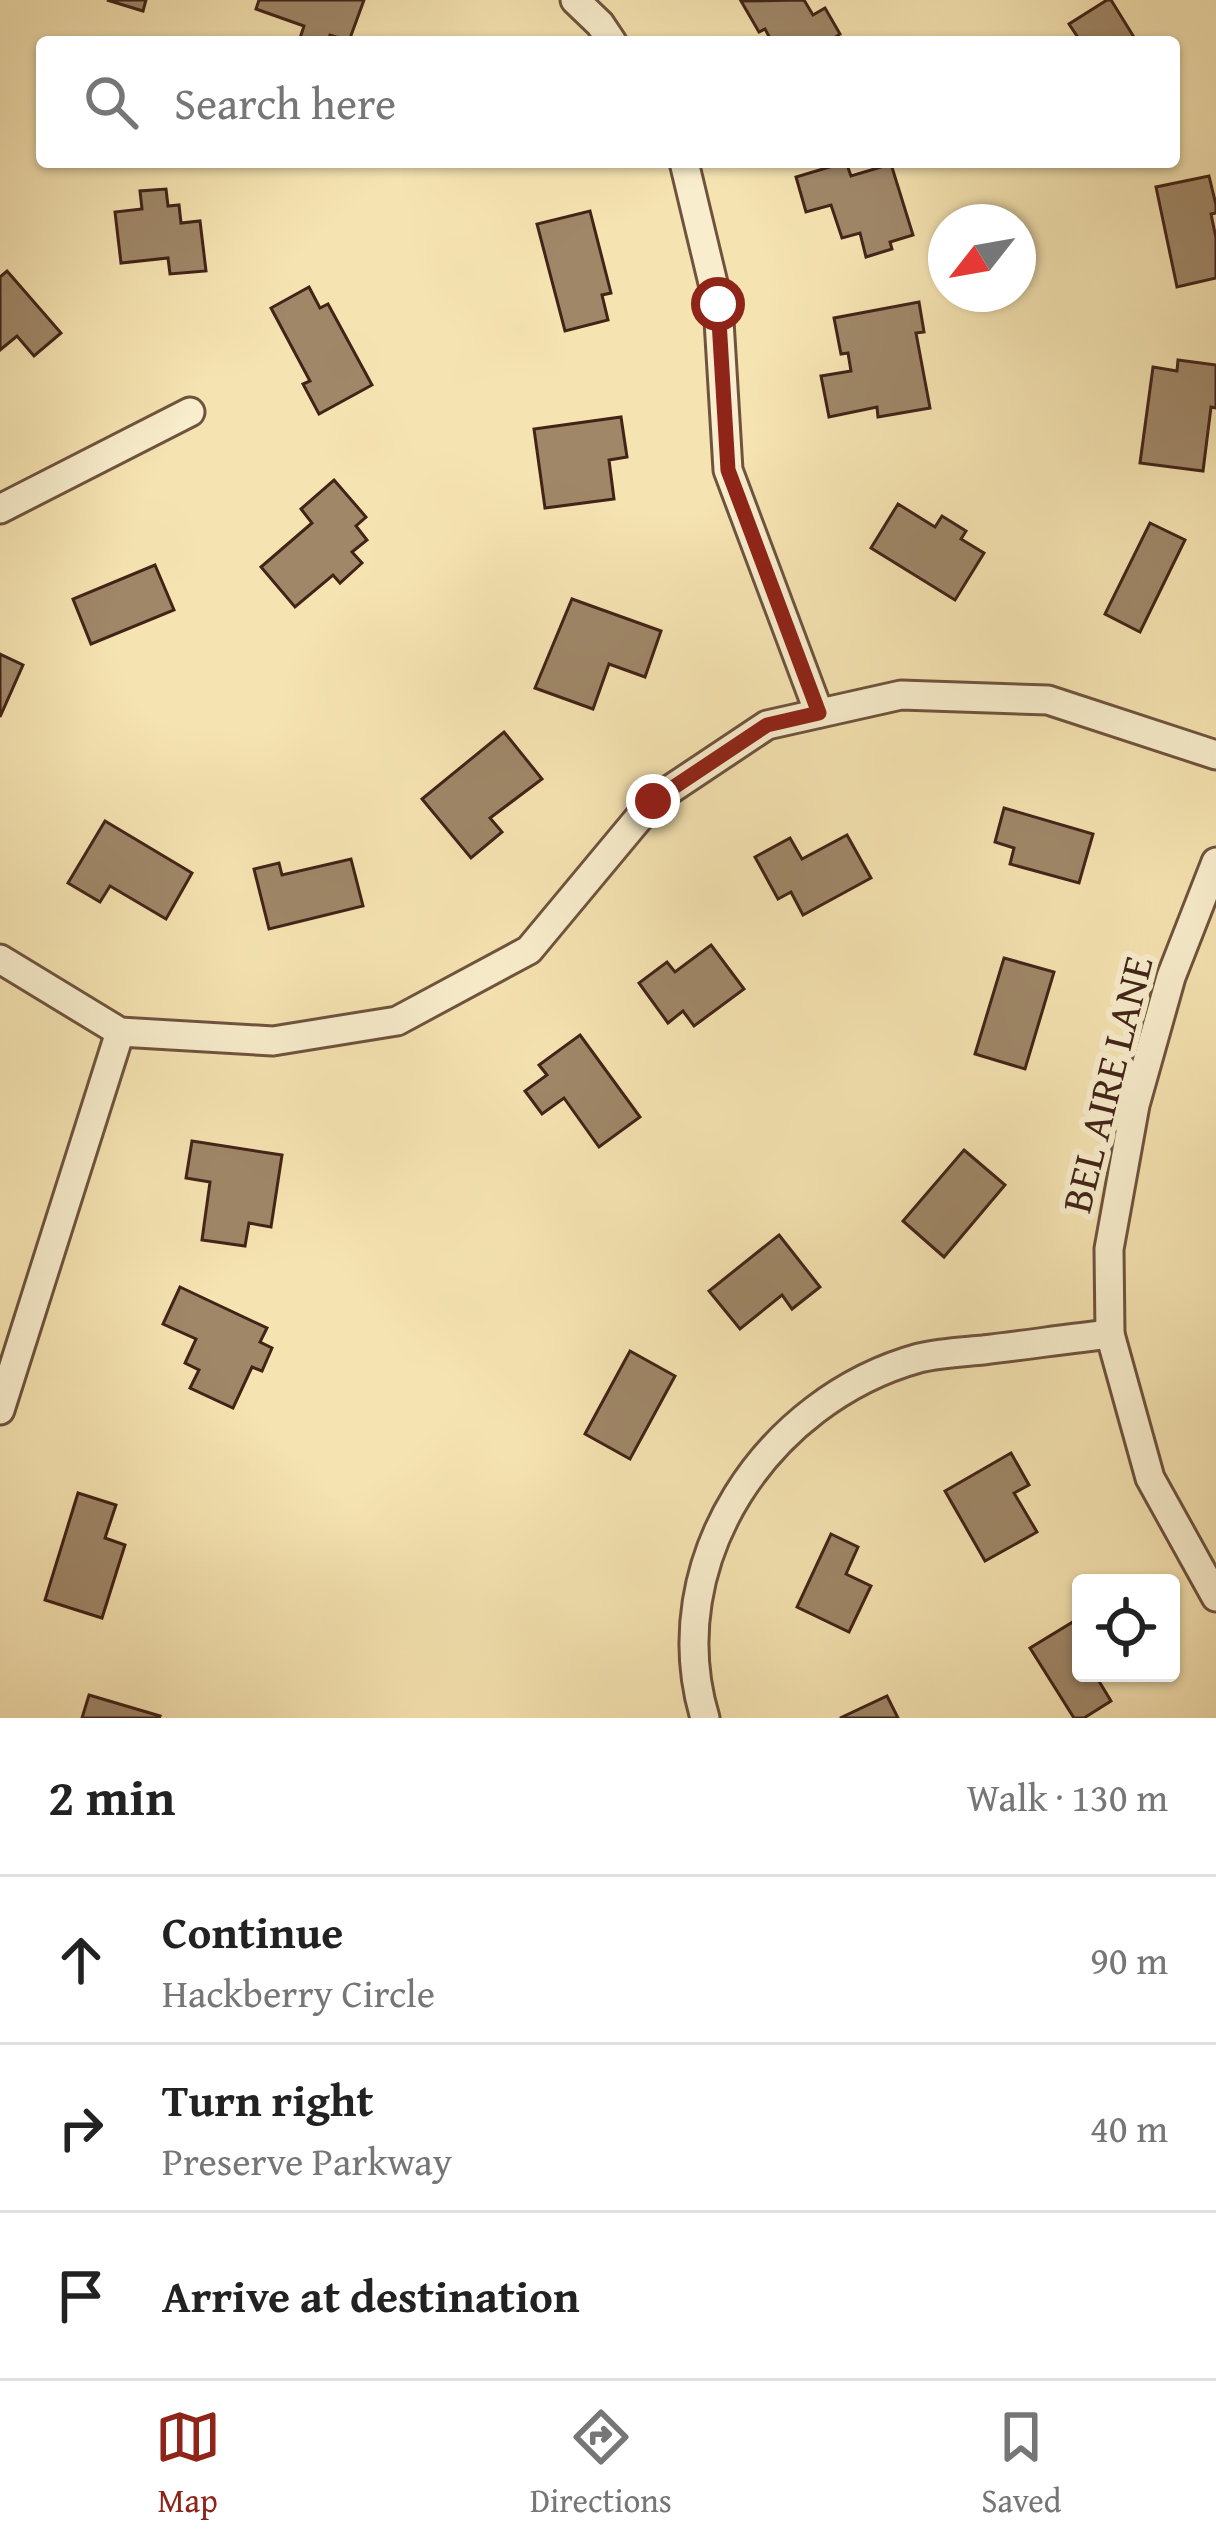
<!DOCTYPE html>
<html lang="en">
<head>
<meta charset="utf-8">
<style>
	body { margin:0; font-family:"Gentium Book Plus",serif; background:#f6f6f6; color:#222 }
	.controls { position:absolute; right:36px; bottom:36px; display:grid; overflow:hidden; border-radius:12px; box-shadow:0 3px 9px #0004 }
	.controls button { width:108px; height:108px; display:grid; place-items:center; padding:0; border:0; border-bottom:3px solid #e0e0e0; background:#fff; color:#222; font:60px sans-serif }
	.compass { position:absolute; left:928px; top:204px; width:108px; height:108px; border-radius:50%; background:#fff; box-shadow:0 3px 9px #0004; rotate:239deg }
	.stop { position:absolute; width:36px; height:36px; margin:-27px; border:9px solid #8f2418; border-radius:50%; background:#fff }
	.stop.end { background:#8f2418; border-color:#fff; box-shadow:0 3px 12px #0008 }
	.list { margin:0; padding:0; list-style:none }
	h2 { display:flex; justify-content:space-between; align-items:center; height:156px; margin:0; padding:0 48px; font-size:51px }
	h2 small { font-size:39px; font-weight:400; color:#767676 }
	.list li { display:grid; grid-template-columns:78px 1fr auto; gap:36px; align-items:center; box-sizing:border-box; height:168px; padding:0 48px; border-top:3px solid #e0e0e0 }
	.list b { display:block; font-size:45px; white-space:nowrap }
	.list p { margin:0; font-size:39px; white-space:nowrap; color:#767676 }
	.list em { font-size:39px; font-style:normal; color:#767676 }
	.icon { flex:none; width:66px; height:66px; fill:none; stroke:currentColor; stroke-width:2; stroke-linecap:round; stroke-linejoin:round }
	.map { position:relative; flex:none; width:1216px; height:1718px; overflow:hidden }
	.search { position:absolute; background:#fff; box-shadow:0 3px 9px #0004; left:36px; right:36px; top:36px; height:132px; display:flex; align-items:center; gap:30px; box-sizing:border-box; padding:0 42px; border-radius:12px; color:#767676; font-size:45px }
	.sheet { height:660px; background:#fff }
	nav { display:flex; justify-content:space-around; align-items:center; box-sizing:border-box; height:168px; border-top:3px solid #e0e0e0; background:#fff; font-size:33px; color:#767676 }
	nav a { display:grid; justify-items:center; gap:6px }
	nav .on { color:#8f2418 }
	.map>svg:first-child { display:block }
	.building { fill:#9f8768; stroke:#422318; stroke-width:3 }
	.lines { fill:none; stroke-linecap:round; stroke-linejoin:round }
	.street-casing { stroke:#6f533e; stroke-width:33 }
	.street { stroke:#f8edcc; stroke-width:27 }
	.route { stroke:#8f2418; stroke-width:15 }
	.labels { text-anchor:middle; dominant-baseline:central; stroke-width:12; stroke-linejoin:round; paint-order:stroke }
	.street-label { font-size:42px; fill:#422318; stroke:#f8edcc }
</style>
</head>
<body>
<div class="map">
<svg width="1216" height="1718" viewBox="0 0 1216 1718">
	<rect width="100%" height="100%" fill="#f5e3b1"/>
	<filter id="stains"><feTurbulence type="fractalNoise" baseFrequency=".00167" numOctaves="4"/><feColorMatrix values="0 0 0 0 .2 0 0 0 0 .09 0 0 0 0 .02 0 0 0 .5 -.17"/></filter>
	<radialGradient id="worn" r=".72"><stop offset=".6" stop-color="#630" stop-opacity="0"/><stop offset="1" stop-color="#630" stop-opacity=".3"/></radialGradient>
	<g class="building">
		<polygon points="107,0 146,0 143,11"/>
		<polygon points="259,0 364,0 349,41 330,35 327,42 300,38 304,26 256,9"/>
		<polygon points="804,0 813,15 825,8 840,34 828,42 772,42 765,29 759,32 741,1"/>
		<polygon points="1107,0 1111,0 1137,42 1081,42 1069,24"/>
		<polygon points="846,162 851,176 891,164 913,235 890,242 892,249 866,257 860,233 842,238 831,205 806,212 796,177"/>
		<polygon points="1209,176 1216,205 1216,213 1211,214 1216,238 1216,278 1177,287 1156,187"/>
		<polygon points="166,189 168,206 179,205 181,223 200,221 206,271 170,274 168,258 121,263 115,212 142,209 140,191"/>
		<polygon points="590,211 611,293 602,295 608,320 565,331 537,224"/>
		<polygon points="7,271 61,333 34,356 17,336 0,350 0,277"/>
		<polygon points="309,287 320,308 328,304 372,385 319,414 303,384 310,381 271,308"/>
		<polygon points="919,302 924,332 916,333 930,408 878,417 877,407 829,417 821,376 851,371 848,353 841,354 834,318"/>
		<polygon points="1178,360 1216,365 1216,408 1211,407 1203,471 1140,463 1153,367 1177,371"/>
		<polygon points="621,417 627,457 609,460 614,499 545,508 534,429"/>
		<polygon points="334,480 366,517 356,526 367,540 352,552 362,563 340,583 333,575 295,607 261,567 312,523 301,509"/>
		<polygon points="898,504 935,527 942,516 966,531 961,539 984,553 955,600 871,548"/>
		<polygon points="1150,523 1185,540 1140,632 1105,614"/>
		<polygon points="155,565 174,610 91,644 73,599"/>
		<polygon points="572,599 661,631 645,677 609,664 593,709 535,688"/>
		<polygon points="0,654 23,665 0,717"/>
		<polygon points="504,732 542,779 490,818 502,832 471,858 422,799"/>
		<polygon points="1004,808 1093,834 1079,883 1010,864 1014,848 995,842"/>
		<polygon points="105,821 192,873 166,919 110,886 100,902 68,883"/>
		<polygon points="847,835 871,878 803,915 791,892 778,899 755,857 790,838 802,859"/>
		<polygon points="351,859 363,906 269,929 254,869 279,863 282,875"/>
		<polygon points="711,945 744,989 694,1026 683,1011 668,1023 639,983 667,962 675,972"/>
		<polygon points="1004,958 1054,972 1025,1069 975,1054"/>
		<polygon points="580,1035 640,1117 599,1147 564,1098 542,1114 525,1091 547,1075 539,1065"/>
		<polygon points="192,1141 282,1155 271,1227 249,1223 245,1246 202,1240 210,1182 186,1178"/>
		<polygon points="964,1150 1005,1185 944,1257 903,1221"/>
		<polygon points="779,1235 820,1287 792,1309 782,1295 740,1329 709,1291"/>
		<polygon points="180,1287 267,1328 260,1342 272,1348 262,1371 252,1367 233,1408 190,1388 199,1370 185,1363 196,1339 163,1324"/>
		<polygon points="630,1351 675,1376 630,1459 585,1434"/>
		<polygon points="1011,1453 1029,1485 1014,1493 1037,1532 985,1561 945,1491"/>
		<polygon points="78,1493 116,1505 105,1538 125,1545 102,1618 45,1600"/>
		<polygon points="831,1534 858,1547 846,1574 871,1586 849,1632 797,1607"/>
		<polygon points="1081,1617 1081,1673 1094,1673 1111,1701 1084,1718 1074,1718 1030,1648"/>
		<polygon points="89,1695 160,1716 159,1718 82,1718"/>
		<polygon points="887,1696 898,1718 840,1718"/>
	</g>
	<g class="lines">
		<g class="street-casing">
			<g id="street">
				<polyline points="575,0 600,24 612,42"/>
				<polyline points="684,162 718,304 728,470 819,713"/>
				<polyline points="0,509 190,412"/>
				<polyline points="1216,862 1171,977 1135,1105 1109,1249 1110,1334 1150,1478 1216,1597"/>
				<polyline points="0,959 120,1032 273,1041 397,1021 529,950 653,801 767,725 901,695 1048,700 1216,755"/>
				<polyline points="0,1410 120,1032"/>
				<path d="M705 1718C658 1562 767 1400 919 1358 939 1353 962 1352 983 1350 1025 1345 1067 1339 1110 1334"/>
			</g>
		</g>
		<use href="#street" class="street"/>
	</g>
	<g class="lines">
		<polyline class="route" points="653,801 767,725 819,713 728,470 718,304"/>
	</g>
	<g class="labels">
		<g class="street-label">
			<text transform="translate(1106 1084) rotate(-76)">BEL AIRE LANE</text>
		</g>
	</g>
	<rect width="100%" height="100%" filter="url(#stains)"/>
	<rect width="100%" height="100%" fill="url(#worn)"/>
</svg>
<div class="controls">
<button><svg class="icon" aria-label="locate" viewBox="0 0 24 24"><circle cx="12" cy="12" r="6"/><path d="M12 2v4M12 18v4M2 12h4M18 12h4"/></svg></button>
</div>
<svg class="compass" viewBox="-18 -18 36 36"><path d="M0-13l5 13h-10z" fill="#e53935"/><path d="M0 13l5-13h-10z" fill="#767676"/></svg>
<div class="stop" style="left:718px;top:304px"></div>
<div class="stop end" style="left:653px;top:801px"></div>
<div class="search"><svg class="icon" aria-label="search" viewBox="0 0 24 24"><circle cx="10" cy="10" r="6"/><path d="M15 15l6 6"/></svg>Search here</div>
</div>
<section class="sheet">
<h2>2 min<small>Walk · 130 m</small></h2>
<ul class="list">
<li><svg class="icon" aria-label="ahead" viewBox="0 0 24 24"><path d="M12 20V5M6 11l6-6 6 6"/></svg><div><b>Continue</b><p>Hackberry Circle</p></div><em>90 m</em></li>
<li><svg class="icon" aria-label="right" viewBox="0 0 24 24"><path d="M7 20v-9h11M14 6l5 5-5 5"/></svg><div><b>Turn right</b><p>Preserve Parkway</p></div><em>40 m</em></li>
<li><svg class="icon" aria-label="arrive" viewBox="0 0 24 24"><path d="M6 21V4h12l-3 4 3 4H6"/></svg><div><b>Arrive at destination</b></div></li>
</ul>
</section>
<nav>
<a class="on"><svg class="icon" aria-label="map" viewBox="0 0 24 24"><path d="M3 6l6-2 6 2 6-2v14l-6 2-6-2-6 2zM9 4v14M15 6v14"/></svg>Map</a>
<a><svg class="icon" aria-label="directions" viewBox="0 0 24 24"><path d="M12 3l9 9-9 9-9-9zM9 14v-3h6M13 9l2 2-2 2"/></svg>Directions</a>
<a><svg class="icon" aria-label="saved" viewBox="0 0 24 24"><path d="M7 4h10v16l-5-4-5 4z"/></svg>Saved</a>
</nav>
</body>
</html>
